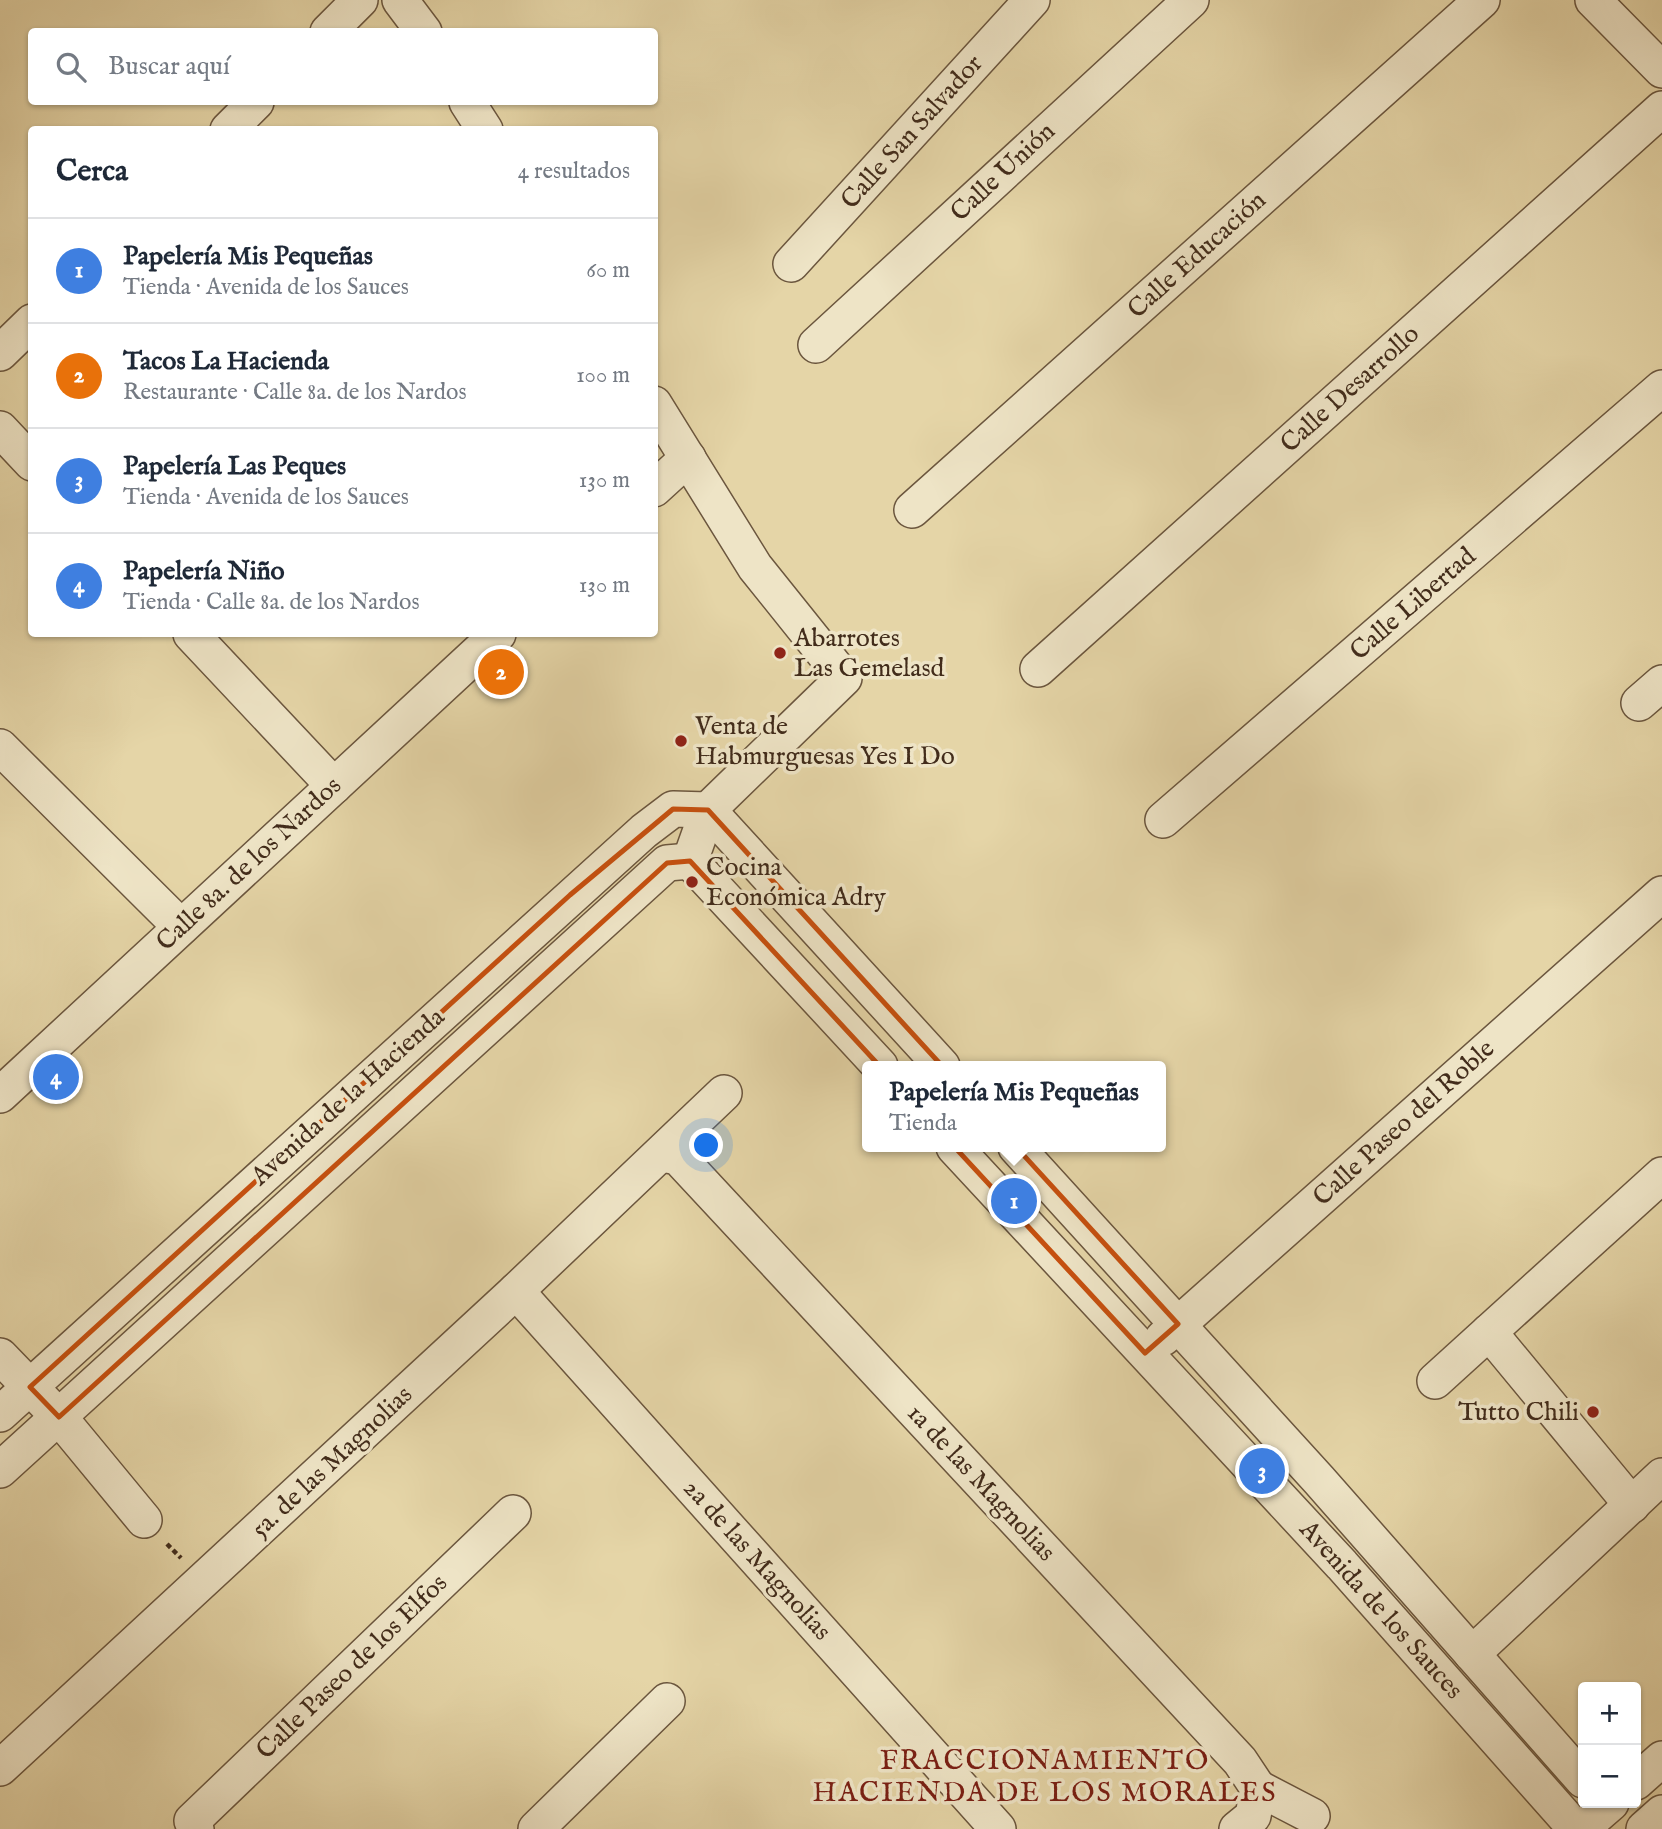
<!DOCTYPE html>
<html lang="es">
<head>
<meta charset="utf-8">
<style>
	body { margin:0; font-family:"IM FELL English",serif; background:#f2f2f3; color:#1f2937 }
	.controls { position:absolute; right:21px; bottom:21px; display:grid; overflow:hidden; border-radius:7px; box-shadow:0 2px 5px #0004 }
	.controls button { width:63px; height:63px; display:grid; place-items:center; padding:0; border:0; border-bottom:2px solid #e0e1e3; background:#fff; color:#1f2937; font:35px sans-serif }
	.you { position:absolute; left:707px; top:1146px; width:24px; height:24px; margin:-18px; border:5px solid #fff; border-radius:50%; background:#1a73e8; box-shadow:0 0 0 10px #1a73e833 }
	.badge { display:grid; place-items:center; width:46px; height:46px; border-radius:50%; background:#0b8043; color:#fff; font-size:23px; font-weight:700 }
	.pin { position:absolute; translate:-50% -50%; border:4px solid #fff; box-shadow:0 2px 7px #0006 }
	.popup { position:absolute; left:862px; top:1061px; width:304px; height:91px; box-sizing:border-box; display:grid; place-content:center; border-radius:7px; background:#fff; filter:drop-shadow(0 2px 5px #0005); font-size:23px; white-space:nowrap; color:#747a83 }
	.popup b { font-size:26px; color:#1f2937 }
	.popup::after { content:''; position:absolute; left:50%; top:100%; margin-left:-14px; border:14px solid transparent; border-top-color:#fff }
	.list { margin:0; padding:0; list-style:none }
	h2 { display:flex; justify-content:space-between; align-items:center; height:91px; margin:0; padding:0 28px; font-size:30px }
	h2 small { font-size:23px; font-weight:400; color:#747a83 }
	.list li { display:grid; grid-template-columns:46px 1fr auto; gap:21px; align-items:center; box-sizing:border-box; height:105px; padding:0 28px; border-top:2px solid #e0e1e3 }
	.list b { display:block; font-size:26px; white-space:nowrap }
	.list p { margin:0; font-size:23px; white-space:nowrap; color:#747a83 }
	.list em { font-size:23px; font-style:normal; color:#747a83 }
	.icon { flex:none; width:38px; height:38px; fill:none; stroke:currentColor; stroke-width:2; stroke-linecap:round; stroke-linejoin:round }
	.map { position:relative; flex:none; width:1662px; height:1829px; overflow:hidden }
	.search { position:absolute; background:#fff; box-shadow:0 2px 5px #0004; left:28px; top:28px; width:630px; height:77px; display:flex; align-items:center; gap:18px; box-sizing:border-box; padding:0 24px; border-radius:7px; color:#747a83; font-size:26px }
	.panel { position:absolute; background:#fff; box-shadow:0 2px 5px #0004; left:28px; top:126px; width:630px; height:511px; border-radius:7px }
	.map>svg:first-child { display:block }
	.lines { fill:none; stroke-linecap:round; stroke-linejoin:round }
	.street-casing { stroke:#6b563e; stroke-width:38 }
	.path { stroke:#422c1b; stroke-width:4.5; stroke-dasharray:5 3.5; stroke-linecap:butt }
	.street { stroke:#eee4c6; stroke-width:35 }
	.marked { fill:none; stroke:#c7500f; stroke-width:5; stroke-linejoin:round }
	.poi-dot { fill:#8f2418; stroke:#eee4c6; stroke-width:2.5 }
	.labels { text-anchor:middle; dominant-baseline:central; stroke-width:7; stroke-linejoin:round; paint-order:stroke }
	.street-label { font-size:26px; fill:#422c1b; stroke:#eee4c6 }
	.poi-label { font-size:26px; fill:#422c1b; stroke:#eee4c6; text-anchor:start }
	.neighbourhood-label { font-size:28px; letter-spacing:2px; fill:#7a1f14; stroke:#eee4c6 }
</style>
</head>
<body>
<div class="map">
<svg width="1662" height="1829" viewBox="0 0 1662 1829">
	<rect width="100%" height="100%" fill="#e5d5a7"/>
	<filter id="stains"><feTurbulence type="fractalNoise" baseFrequency=".00286" numOctaves="4"/><feColorMatrix values="0 0 0 0 .2 0 0 0 0 .09 0 0 0 0 .02 0 0 0 .5 -.17"/></filter>
	<radialGradient id="worn" r=".72"><stop offset=".6" stop-color="#630" stop-opacity="0"/><stop offset="1" stop-color="#630" stop-opacity=".3"/></radialGradient>
	<g class="lines">
		<g class="street-casing">
			<g id="street">
				<polyline points="400,0 424,32"/>
				<polyline points="1593,0 1662,70"/>
				<polyline points="328,32 360,0"/>
				<polyline points="467,102 485,130"/>
				<polyline points="228,130 256,102"/>
				<polyline points="791,264 1032,0"/>
				<polyline points="816,345 1191,0"/>
				<polyline points="0,353 32,322"/>
				<polyline points="654,404 755,567 844,678 708,810 690,861"/>
				<polyline points="0,429 32,463"/>
				<polyline points="654,489 688,458"/>
				<polyline points="912,510 1482,0"/>
				<polyline points="191,634 334,786"/>
				<polyline points="1038,669 1662,109"/>
				<polyline points="1639,703 1662,683"/>
				<polyline points="0,747 181,927"/>
				<polyline points="708,810 942,1066"/>
				<polyline points="1163,820 1662,388"/>
				<polyline points="690,861 880,1066"/>
				<polyline points="0,1095 498,634"/>
				<polyline points="954,1147 1342,1565 1576,1829"/>
				<polyline points="1016,1147 1319,1480 1583,1780"/>
				<polyline points="662,1154 678,1157 1240,1761 1258,1788 1253,1816 1237,1829"/>
				<polyline points="516,1291 998,1829"/>
				<polyline points="1489,1332 1632,1505"/>
				<polyline points="1163,1338 1662,894"/>
				<polyline points="0,1356 59,1417 144,1520"/>
				<polyline points="1435,1381 1662,1175"/>
				<polyline points="0,1414 644,831 673,809 708,810"/>
				<polyline points="0,1470 667,863 690,861"/>
				<polyline points="1472,1654 1662,1476"/>
				<polyline points="0,1768 516,1291 724,1093"/>
				<polyline points="1636,1782 1662,1759"/>
				<polyline points="1258,1788 1312,1816"/>
				<polyline points="196,1829 192,1821 513,1513"/>
				<polyline points="536,1829 667,1701"/>
				<polyline points="1581,1829 1611,1803"/>
				<polyline points="1644,1829 1662,1813"/>
			</g>
		</g>
		<polyline class="path" points="167,1544 181,1558"/>
		<use href="#street" class="street"/>
	</g>
	<path class="marked" d="M673 809 708 810 1178 1324 1145 1353 690 861 667 863 59 1417 30 1387 570 895Z"/>
	<g class="poi-dot">
		<circle cx="780" cy="653" r="7"/>
		<circle cx="681" cy="741" r="7"/>
		<circle cx="692" cy="882" r="7"/>
		<circle cx="1593" cy="1412" r="7"/>
	</g>
	<g class="labels">
		<g class="street-label">
			<text transform="translate(912 132) rotate(-48)">Calle San Salvador</text>
			<text transform="translate(1003 172) rotate(-43)">Calle Unión</text>
			<text transform="translate(1197 255) rotate(-42)">Calle Educación</text>
			<text transform="translate(1350 389) rotate(-42)">Calle Desarrollo</text>
			<text transform="translate(1413 604) rotate(-41)">Calle Libertad</text>
			<text transform="translate(249 864) rotate(-43)">Calle 8a. de los Nardos</text>
			<text transform="translate(348 1097) rotate(-42)">Avenida de la Hacienda</text>
			<text transform="translate(1404 1123) rotate(-42)">Calle Paseo del Roble</text>
			<text transform="translate(332 1462) rotate(-43)">5a. de las Magnolias</text>
			<text transform="translate(981 1483) rotate(47)">1a de las Magnolias</text>
			<text transform="translate(757 1560) rotate(48)">2a de las Magnolias</text>
			<text transform="translate(1381 1610) rotate(48)">Avenida de los Sauces</text>
			<text transform="translate(352 1667) rotate(-44)">Calle Paseo de los Elfos</text>
		</g>
		<g class="poi-label">
			<text x="794" y="638">Abarrotes<tspan x="794" dy="30">Las Gemelasd</tspan></text>
			<text x="695" y="726">Venta de<tspan x="695" dy="30">Habmurguesas Yes I Do</tspan></text>
			<text x="706" y="867">Cocina<tspan x="706" dy="30">Económica Adry</tspan></text>
			<text x="1579" y="1412" text-anchor="end">Tutto Chili</text>
		</g>
		<g class="neighbourhood-label">
			<text x="1045" y="1761">FRACCIONAMIENTO<tspan x="1045" dy="32">HACIENDA DE LOS MORALES</tspan></text>
		</g>
	</g>
	<rect width="100%" height="100%" filter="url(#stains)"/>
	<rect width="100%" height="100%" fill="url(#worn)"/>
</svg>
<div class="controls">
<button>+</button>
<button>−</button>
</div>
<div class="you"></div>
<div class="pin badge" style="left:1014px;top:1201px;background:#3f7fe0">1</div>
<div class="popup"><b>Papelería Mis Pequeñas</b>Tienda</div>
<div class="pin badge" style="left:501px;top:672px;background:#e8710a">2</div>
<div class="pin badge" style="left:1262px;top:1471px;background:#3f7fe0">3</div>
<div class="pin badge" style="left:56px;top:1077px;background:#3f7fe0">4</div>
<div class="search"><svg class="icon" aria-label="search" viewBox="0 0 24 24"><circle cx="10" cy="10" r="6"/><path d="M15 15l6 6"/></svg>Buscar aquí</div>
<section class="panel">
<h2>Cerca<small>4 resultados</small></h2>
<ul class="list">
<li><span class="badge" style="background:#3f7fe0">1</span><div><b>Papelería Mis Pequeñas</b><p>Tienda · Avenida de los Sauces</p></div><em>60 m</em></li>
<li><span class="badge" style="background:#e8710a">2</span><div><b>Tacos La Hacienda</b><p>Restaurante · Calle 8a. de los Nardos</p></div><em>100 m</em></li>
<li><span class="badge" style="background:#3f7fe0">3</span><div><b>Papelería Las Peques</b><p>Tienda · Avenida de los Sauces</p></div><em>130 m</em></li>
<li><span class="badge" style="background:#3f7fe0">4</span><div><b>Papelería Niño</b><p>Tienda · Calle 8a. de los Nardos</p></div><em>130 m</em></li>
</ul>
</section>
</div>
</body>
</html>
